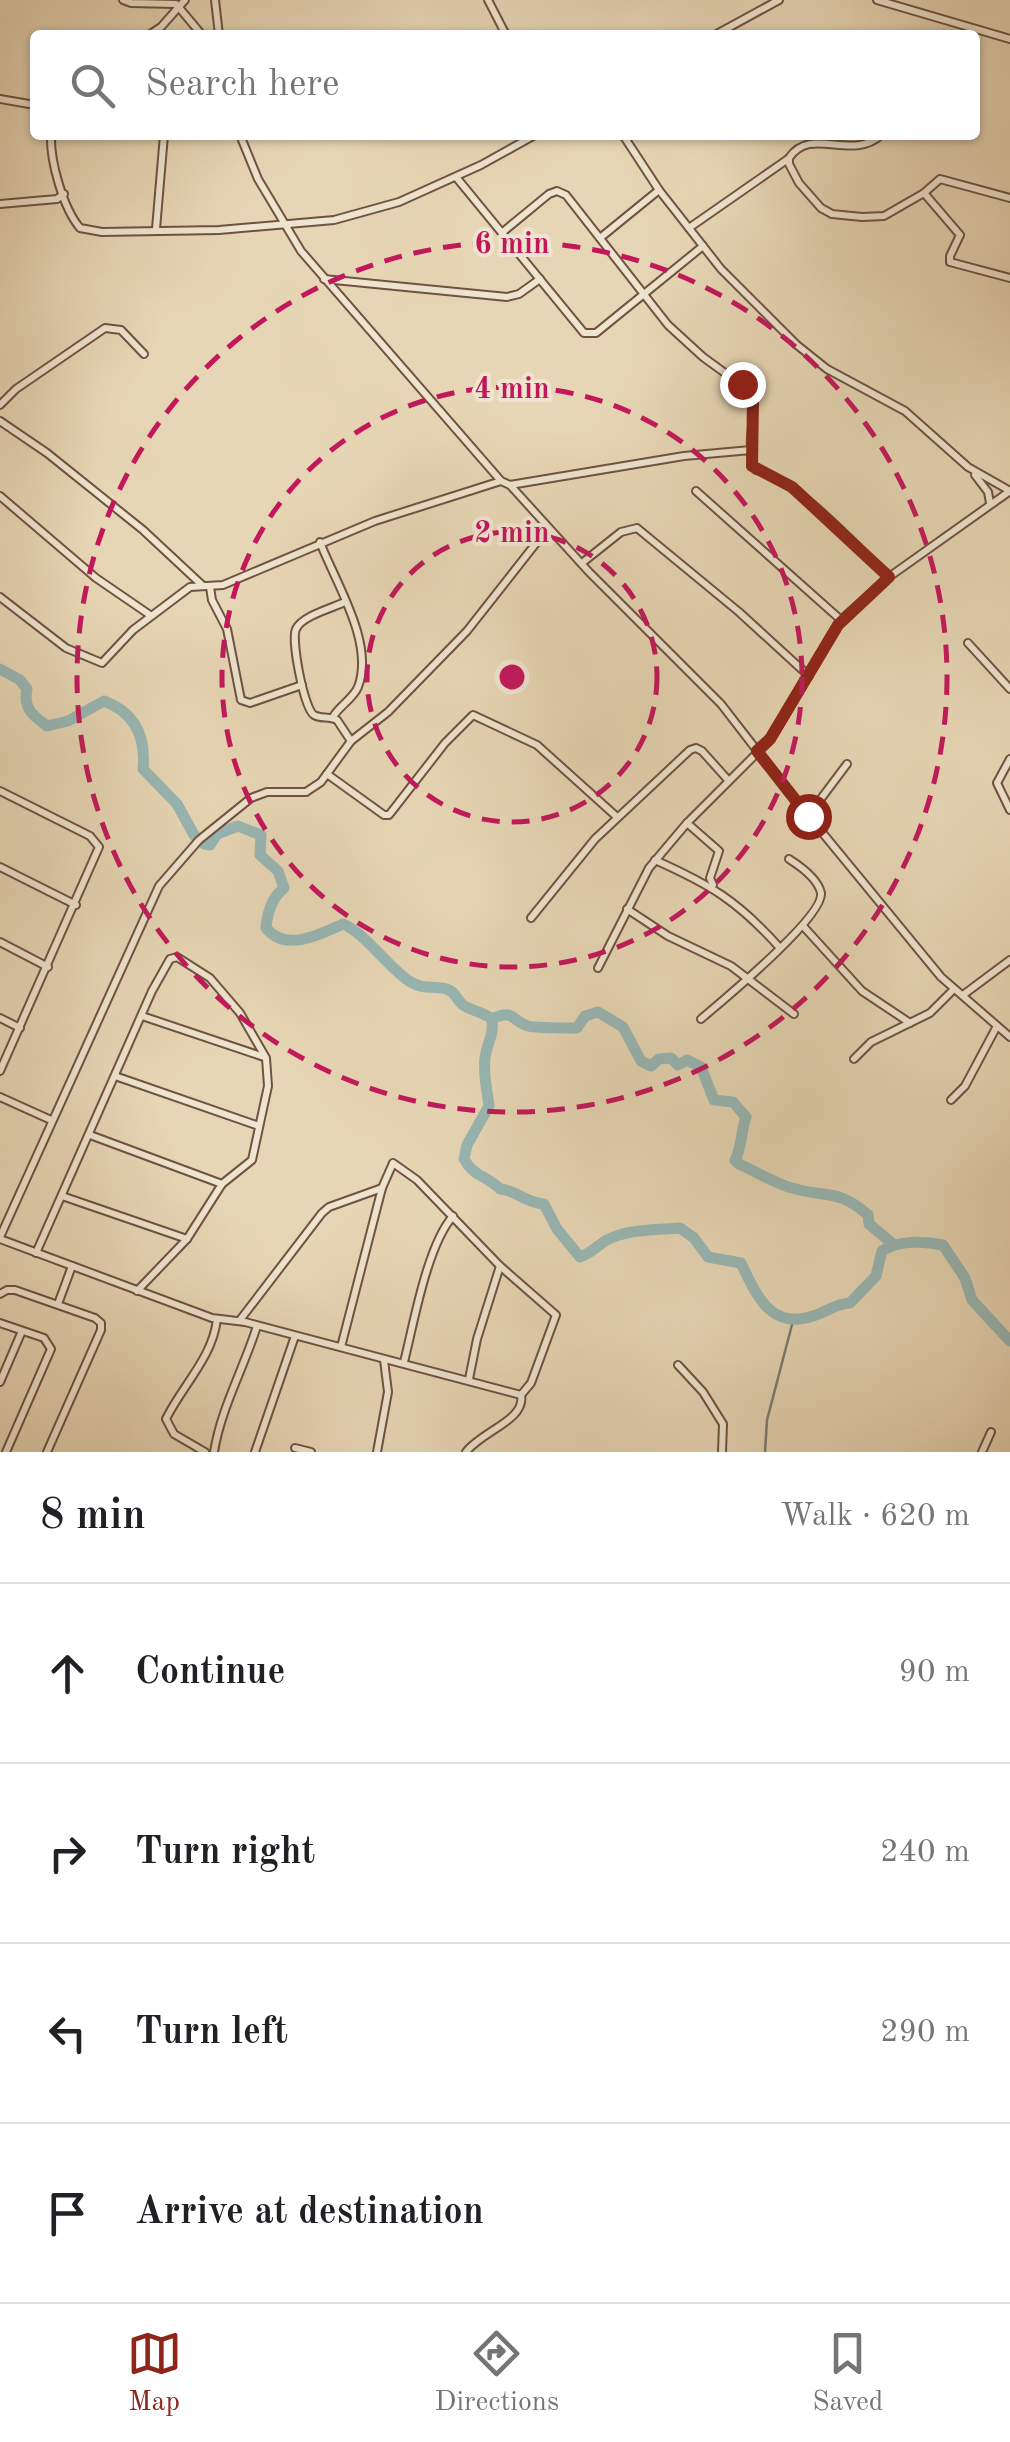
<!DOCTYPE html>
<html lang="en">
<head>
<meta charset="utf-8">
<style>
	body { margin:0; font-family:"Old Standard TT",serif; background:#f2f2f2; color:#202124 }
	.stop { position:absolute; width:30px; height:30px; margin:-22px; border:8px solid #8f2418; border-radius:50%; background:#fff }
	.stop.end { background:#8f2418; border-color:#fff; box-shadow:0 2px 10px #0008 }
	.list { margin:0; padding:0; list-style:none }
	h2 { display:flex; justify-content:space-between; align-items:center; height:130px; margin:0; padding:0 40px; font-size:42px }
	h2 small { font-size:32px; font-weight:400; color:#757577 }
	.list li { display:grid; grid-template-columns:65px 1fr auto; gap:30px; align-items:center; box-sizing:border-box; height:180px; padding:0 40px; border-top:2px solid #e0e0e0 }
	.list b { display:block; font-size:38px; white-space:nowrap }
	.list em { font-size:32px; font-style:normal; color:#757577 }
	.icon { flex:none; width:55px; height:55px; fill:none; stroke:currentColor; stroke-width:2; stroke-linecap:round; stroke-linejoin:round }
	.map { position:relative; flex:none; width:1010px; height:1452px; overflow:hidden }
	.search { position:absolute; background:#fff; box-shadow:0 2px 8px #0004; left:30px; right:30px; top:30px; height:110px; display:flex; align-items:center; gap:25px; box-sizing:border-box; padding:0 35px; border-radius:10px; color:#757577; font-size:38px }
	.sheet { height:850px; background:#fff }
	nav { display:flex; justify-content:space-around; align-items:center; box-sizing:border-box; height:140px; border-top:2px solid #e0e0e0; background:#fff; font-size:28px; color:#757577 }
	nav a { display:grid; justify-items:center; gap:5px }
	nav .on { color:#8f2418 }
	.map>svg:first-child { display:block }
	.lines { fill:none; stroke-linecap:round; stroke-linejoin:round }
	.stream { stroke:#787d76; stroke-width:2.5 }
	.river { stroke:#98b7b4; stroke-width:11 }
	.street-casing { stroke:#6f5341; stroke-width:10 }
	.street { stroke:#efe4cf; stroke-width:6 }
	.route { stroke:#8f2418; stroke-width:12 }
	.ring { fill:none; stroke:#c2185b; stroke-width:5; stroke-dasharray:18 12 }
	.centre { fill:#c2185b; stroke:#efe4cf; stroke-width:5 }
	.ring-label { font-size:30px; text-anchor:middle; font-weight:bold; fill:#c2185b; stroke:#efe4cf; stroke-width:8; stroke-linejoin:round; paint-order:stroke }
</style>
</head>
<body>
<div class="map">
<svg width="1010" height="1452" viewBox="0 0 1010 1452">
	<rect width="100%" height="100%" fill="#e7d6b5"/>
	<filter id="stains"><feTurbulence type="fractalNoise" baseFrequency=".002" numOctaves="4"/><feColorMatrix values="0 0 0 0 .2 0 0 0 0 .09 0 0 0 0 .02 0 0 0 .5 -.17"/></filter>
	<radialGradient id="worn" r=".72"><stop offset=".6" stop-color="#630" stop-opacity="0"/><stop offset="1" stop-color="#630" stop-opacity=".3"/></radialGradient>
	<g class="lines">
		<polyline class="stream" points="765,1452 767,1420 793,1321"/>
		<g class="river">
			<path d="M0 669 20 680 27 689C23 708 32 715 47 726L68 721 104 701C136 713 146 738 143 769L177 804 194 835 204 844 210 845 217 834 238 826 261 835 260 855 278 871 284 888C272 897 267 914 266 928 286 953 321 934 343 924 365 933 387 966 409 981 425 991 432 985 446 989 456 991 456 1000 463 1005 472 1011 483 1012 492 1019 494 1038 487 1041 485 1058 483 1075 487 1089 489 1106L467 1145 464 1159C473 1176 487 1176 500 1189 517 1190 523 1202 544 1204L557 1229 580 1257C592 1253 596 1246 607 1240 627 1229 657 1230 680 1228L694 1238 708 1257 741 1263C758 1299 773 1334 821 1313 833 1308 837 1304 850 1303L876 1276 882 1251C898 1240 924 1241 943 1245L965 1278 972 1300 1010 1341"/>
			<path d="M492 1019C514 1008 511 1021 528 1026 535 1028 568 1028 577 1028L585 1016 598 1012 623 1027 641 1061 651 1066 659 1059 671 1058 678 1065 687 1060 701 1067 714 1100 733 1102 746 1117C741 1131 742 1148 735 1160L739 1164C757 1172 774 1183 792 1188 826 1198 837 1188 868 1215L869 1224 893 1244"/>
		</g>
		<g class="street-casing">
			<g id="street">
				<polyline points="123,0 131,3 176,4 202,35"/>
				<polyline points="215,0 219,35"/>
				<polyline points="488,0 506,35"/>
				<polyline points="877,0 1010,39"/>
				<polyline points="149,35 161,27 185,0"/>
				<polyline points="715,35 779,0"/>
				<polyline points="0,99 35,105"/>
				<path d="M51 135C50 161 63 208 80 228L102 232 219 230 334 220 399 202 481 165 535 135"/>
				<polyline points="240,135 258,179 301,251 501,481 510,485 589,572 721,704 793,797 941,977 1010,1037"/>
				<polyline points="623,135 659,190 721,269 797,345 827,369 905,411 968,467 1010,491"/>
				<path d="M881 135C851 162 811 125 789 158V164L799 183 821 208 832 214 862 217 884 216 924 193 940 179 1010 198"/>
				<polyline points="456,177 584,333 596,333 703,246"/>
				<polyline points="924,193 960,235 950,256 950,262 1010,278"/>
				<polyline points="0,204 57,199 64,194"/>
				<polyline points="689,228 788,159"/>
				<polyline points="156,229 164,135"/>
				<path d="M504 231 549 194 557 191 566 195 668 325 703 357 751 392C759 417 743 446 756 470 799 481 854 545 889 577"/>
				<polyline points="600,238 659,190"/>
				<polyline points="324,279 507,297 519,294 540,279"/>
				<polyline points="0,405 16,389 105,328 121,330 144,354"/>
				<polyline points="0,421 47,453 143,530 202,585"/>
				<polyline points="975,475 988,492 990,503"/>
				<polyline points="510,485 684,456 751,450"/>
				<polyline points="696,491 841,620"/>
				<polyline points="0,496 96,578 150,615"/>
				<path d="M320 542C335 582 375 643 358 687 353 699 339 706 333 717"/>
				<polyline points="582,563 621,532 637,528 739,612 809,676"/>
				<polyline points="210,587 212,600 227,629 241,700 250,703 302,685"/>
				<polyline points="0,597 66,648 102,663 133,630 190,587 223,585 375,521 501,481"/>
				<path d="M345 602C332 608 302 616 296 629 291 640 304 709 314 715 320 719 330 716 337 720L351 741"/>
				<polyline points="968,643 1010,689"/>
				<polyline points="1010,759 997,783 1010,810"/>
				<polyline points="327,774 384,815 389,815 445,743 473,715 537,745 617,817"/>
				<polyline points="0,791 90,836 99,847 0,1071"/>
				<polyline points="808,816 847,764"/>
				<polyline points="687,823 719,851 710,878 713,885"/>
				<path d="M655 860C711 885 738 901 780 948"/>
				<polyline points="0,867 76,905"/>
				<polyline points="627,909 668,936 731,966 794,1014"/>
				<polyline points="531,918 595,839 690,750 696,748 702,751 728,780"/>
				<polyline points="803,926 862,991 910,1023"/>
				<polyline points="0,942 48,967"/>
				<polyline points="598,968 649,868 687,823 771,739 841,620 889,577 1010,491"/>
				<polyline points="963,995 1010,960"/>
				<polyline points="142,1016 264,1057"/>
				<polyline points="0,1018 20,1028"/>
				<path d="M701 1019C722 1001 824 917 821 893 818 879 800 866 789 859"/>
				<polyline points="854,1059 871,1042 930,1013 954,989"/>
				<polyline points="115,1076 259,1126"/>
				<polyline points="0,1097 51,1120"/>
				<polyline points="951,1100 965,1086 997,1026"/>
				<polyline points="90,1135 222,1184"/>
				<polyline points="62,1196 187,1239"/>
				<polyline points="0,1237 159,886 199,840 251,798 267,792 306,792 321,782 351,741 388,712 467,631 548,528"/>
				<polyline points="0,1239 212,1318 245,1322 521,1395 531,1383 556,1315 500,1266 417,1180 393,1163 382,1188 341,1347"/>
				<polyline points="36,1253 152,991 170,959 177,957 210,978 240,1013 266,1058 268,1086 252,1160 222,1184 187,1239 137,1291"/>
				<polyline points="0,1294 7,1290 15,1290 95,1318 101,1323 101,1330 47,1452"/>
				<polyline points="58,1304 72,1266"/>
				<polyline points="240,1320 322,1213 329,1207 382,1188"/>
				<polyline points="0,1323 44,1338 51,1349 6,1452"/>
				<path d="M404 1362C414 1322 427 1246 453 1216"/>
				<polyline points="678,1365 703,1392 723,1424 722,1452"/>
				<polyline points="469,1379 477,1339 500,1266"/>
				<polyline points="0,1382 22,1331"/>
				<polyline points="295,1448 311,1452"/>
				<path d="M205 1452 174 1434 166 1419C182 1386 213 1357 217 1319"/>
				<path d="M214 1452C221 1408 244 1368 257 1326"/>
				<polyline points="255,1452 295,1336"/>
				<polyline points="377,1452 388,1392 384,1360"/>
				<path d="M466 1452C482 1431 526 1420 521 1395"/>
				<polyline points="982,1452 991,1432"/>
			</g>
		</g>
		<use href="#street" class="street"/>
	</g>
	<g class="lines">
		<polyline class="route" points="742,384 753,398 752,466 792,487 889,577 838,625 770,739 757,751 808,816"/>
	</g>
	<g class="ring">
		<circle cx="512" cy="677" r="145"/>
		<circle cx="512" cy="677" r="290"/>
		<circle cx="512" cy="677" r="435"/>
	</g>
	<circle cx="512" cy="677" r="15" class="centre"/>
	<g class="ring-label">
		<text x="512" y="253">6 min</text>
		<text x="512" y="398">4 min</text>
		<text x="512" y="542">2 min</text>
	</g>
	<rect width="100%" height="100%" filter="url(#stains)"/>
	<rect width="100%" height="100%" fill="url(#worn)"/>
</svg>
<div class="stop" style="left:808px;top:816px"></div>
<div class="stop end" style="left:742px;top:384px"></div>
<div class="search"><svg class="icon" aria-label="search" viewBox="0 0 24 24"><circle cx="10" cy="10" r="6"/><path d="M15 15l6 6"/></svg>Search here</div>
</div>
<section class="sheet">
<h2>8 min<small>Walk · 620 m</small></h2>
<ul class="list">
<li><svg class="icon" aria-label="ahead" viewBox="0 0 24 24"><path d="M12 20V5M6 11l6-6 6 6"/></svg><div><b>Continue</b></div><em>90 m</em></li>
<li><svg class="icon" aria-label="right" viewBox="0 0 24 24"><path d="M7 20v-9h11M14 6l5 5-5 5"/></svg><div><b>Turn right</b></div><em>240 m</em></li>
<li><svg class="icon" aria-label="left" viewBox="0 0 24 24"><path d="M17 20v-9H6M10 6l-5 5 5 5"/></svg><div><b>Turn left</b></div><em>290 m</em></li>
<li><svg class="icon" aria-label="arrive" viewBox="0 0 24 24"><path d="M6 21V4h12l-3 4 3 4H6"/></svg><div><b>Arrive at destination</b></div></li>
</ul>
</section>
<nav>
<a class="on"><svg class="icon" aria-label="map" viewBox="0 0 24 24"><path d="M3 6l6-2 6 2 6-2v14l-6 2-6-2-6 2zM9 4v14M15 6v14"/></svg>Map</a>
<a><svg class="icon" aria-label="directions" viewBox="0 0 24 24"><path d="M12 3l9 9-9 9-9-9zM9 14v-3h6M13 9l2 2-2 2"/></svg>Directions</a>
<a><svg class="icon" aria-label="saved" viewBox="0 0 24 24"><path d="M7 4h10v16l-5-4-5 4z"/></svg>Saved</a>
</nav>
</body>
</html>
